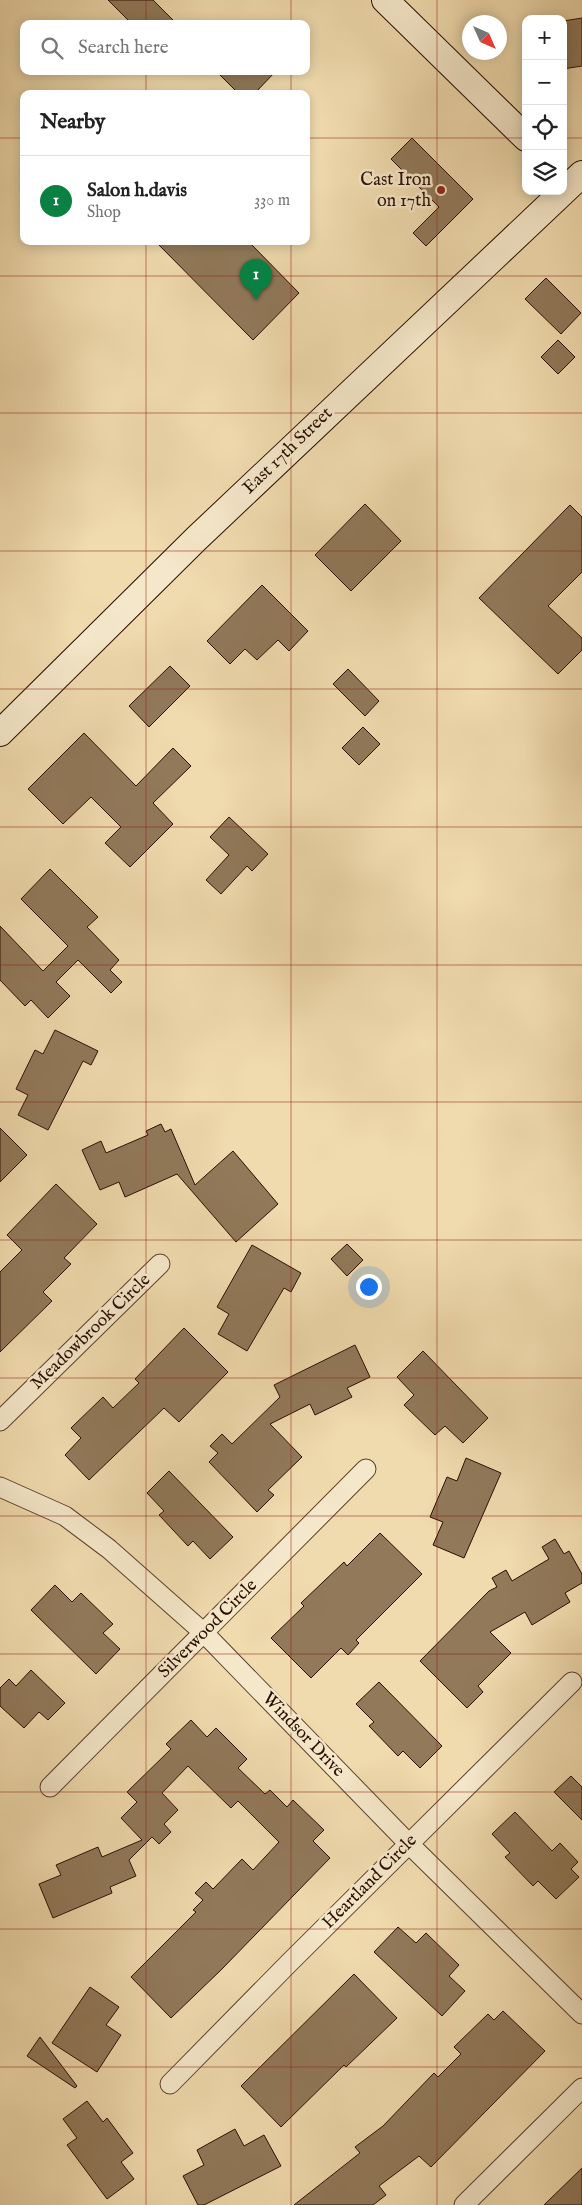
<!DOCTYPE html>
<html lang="en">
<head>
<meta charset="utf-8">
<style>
	body { margin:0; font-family:"IM FELL English",serif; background:#f2f2f2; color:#222 }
	.controls { position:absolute; right:15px; top:15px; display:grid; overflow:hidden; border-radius:10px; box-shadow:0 2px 12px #0003 }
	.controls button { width:45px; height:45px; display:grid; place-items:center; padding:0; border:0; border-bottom:1px solid #e0e0e0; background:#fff; color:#222; font:25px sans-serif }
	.compass { position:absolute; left:462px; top:15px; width:45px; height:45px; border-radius:50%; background:#fff; box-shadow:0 2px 12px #0003; rotate:135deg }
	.you { position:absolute; left:368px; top:1286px; width:18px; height:18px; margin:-12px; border:4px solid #fff; border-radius:50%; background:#1a73e8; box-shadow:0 0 0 8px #1a73e833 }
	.badge { display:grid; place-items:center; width:32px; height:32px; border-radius:50%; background:#0b8043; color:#fff; font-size:16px; font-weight:700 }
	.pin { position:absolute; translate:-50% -41px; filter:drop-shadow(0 1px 2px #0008) }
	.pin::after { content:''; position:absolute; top:26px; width:18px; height:15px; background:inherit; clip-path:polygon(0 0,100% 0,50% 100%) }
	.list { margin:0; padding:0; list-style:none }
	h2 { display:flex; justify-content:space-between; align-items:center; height:65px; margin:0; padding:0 20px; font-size:21px }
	h2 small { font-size:16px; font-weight:400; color:#767676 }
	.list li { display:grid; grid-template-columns:32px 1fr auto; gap:15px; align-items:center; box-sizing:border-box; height:90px; padding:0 20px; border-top:1px solid #e0e0e0 }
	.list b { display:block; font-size:19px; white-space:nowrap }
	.list p { margin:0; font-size:16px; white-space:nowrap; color:#767676 }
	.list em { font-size:16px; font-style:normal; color:#767676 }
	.icon { flex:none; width:28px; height:28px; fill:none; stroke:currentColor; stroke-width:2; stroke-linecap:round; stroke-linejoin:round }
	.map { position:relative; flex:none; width:582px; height:2205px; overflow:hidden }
	.search { position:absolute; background:#fff; box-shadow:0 2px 12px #0003; left:20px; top:20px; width:290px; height:55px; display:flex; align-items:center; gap:12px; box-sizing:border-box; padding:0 18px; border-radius:10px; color:#767676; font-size:19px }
	.panel { position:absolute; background:#fff; box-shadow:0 2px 12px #0003; left:20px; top:90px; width:290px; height:155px; border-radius:10px }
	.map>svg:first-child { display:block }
	.building { fill:#91795a; stroke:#2a0e00 }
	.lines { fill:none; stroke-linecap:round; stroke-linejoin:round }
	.minor-casing { stroke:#5c412c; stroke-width:21 }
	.secondary-casing { stroke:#2a0e00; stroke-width:28 }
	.minor { stroke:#f5e8ca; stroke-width:19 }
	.secondary { stroke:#f5e8ca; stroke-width:26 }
	.grid { fill:none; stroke:#8f2418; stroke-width:1; stroke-opacity:0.55 }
	.poi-dot { fill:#8f2418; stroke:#f5e8ca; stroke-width:2 }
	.labels { text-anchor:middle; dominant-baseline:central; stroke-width:5; stroke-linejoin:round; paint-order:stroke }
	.poi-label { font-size:18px; fill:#2a0e00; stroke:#f5e8ca; text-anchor:end }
	.street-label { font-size:18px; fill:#2a0e00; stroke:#f5e8ca }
</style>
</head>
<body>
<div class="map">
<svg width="582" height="2205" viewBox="0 0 582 2205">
	<rect width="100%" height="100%" fill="#f0dbae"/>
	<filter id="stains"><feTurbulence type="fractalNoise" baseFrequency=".004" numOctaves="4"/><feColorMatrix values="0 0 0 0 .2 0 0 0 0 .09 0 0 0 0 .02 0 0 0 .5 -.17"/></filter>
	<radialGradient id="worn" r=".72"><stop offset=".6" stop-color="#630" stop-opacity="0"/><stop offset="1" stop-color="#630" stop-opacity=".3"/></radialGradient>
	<g class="building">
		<polygon points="108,0 153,0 177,24 132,24"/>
		<polygon points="582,18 582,66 563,69 563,21"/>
		<polygon points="216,71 276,71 254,94 239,94"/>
		<polygon points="412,138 473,199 426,246 413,233 439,207 391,159"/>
		<polygon points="155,241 248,241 299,293 253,340"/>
		<polygon points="546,278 581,313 561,334 525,299"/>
		<polygon points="558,340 575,357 558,374 541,357"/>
		<polygon points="365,504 401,541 351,591 315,555"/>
		<polygon points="570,505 582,517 582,572 548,606 582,638 582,650 558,674 479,598"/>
		<polygon points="262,585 308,631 289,651 278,640 257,660 245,649 230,664 207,641"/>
		<polygon points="170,666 190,686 149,727 129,706"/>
		<polygon points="348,669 379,701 365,716 333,684"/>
		<polygon points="363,727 380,744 359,765 342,748"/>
		<polygon points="84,733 136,786 173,748 191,766 153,803 173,824 130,867 105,843 121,827 91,797 63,824 28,789"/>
		<polygon points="229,817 268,854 252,871 247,866 221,894 206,880 229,855 210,837"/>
		<polygon points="50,869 98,917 87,927 119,960 110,970 122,982 111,993 78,960 56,982 70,996 48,1018 31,1000 25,1006 0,980 0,926 43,971 68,946 21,899"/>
		<polygon points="55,1030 98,1051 91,1065 83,1061 48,1130 18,1115 28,1095 16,1089 35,1050 43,1054"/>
		<polygon points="161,1124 165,1132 171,1129 195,1185 233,1151 278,1204 236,1242 177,1174 125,1197 119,1182 100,1190 82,1150 101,1141 106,1153 148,1135 146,1131"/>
		<polygon points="0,1128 27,1155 0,1182"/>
		<polygon points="56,1184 97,1224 64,1258 71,1264 43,1292 52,1301 0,1352 0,1272 22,1250 7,1235"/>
		<polygon points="347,1244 363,1260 347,1276 331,1259"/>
		<polygon points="252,1245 301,1273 291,1292 284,1288 247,1351 218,1334 229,1314 217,1307"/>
		<polygon points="184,1328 228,1372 179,1422 164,1408 89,1480 65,1455 81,1438 71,1428 103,1397 113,1408 139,1383 135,1379"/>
		<polygon points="355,1345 370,1377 347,1388 352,1397 315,1415 310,1404 270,1424 302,1457 268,1490 274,1495 257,1512 209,1462 218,1453 210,1446 222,1434 232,1444 280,1397 274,1385"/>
		<polygon points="423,1351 488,1418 463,1443 445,1426 435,1435 404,1405 414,1395 397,1377"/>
		<polygon points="466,1458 501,1473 464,1558 433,1545 443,1522 430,1517 447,1477 457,1481"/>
		<polygon points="169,1471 233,1537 210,1559 193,1541 188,1546 159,1515 164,1511 147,1493"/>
		<polygon points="380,1533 422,1574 356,1640 359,1643 348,1655 341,1648 311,1678 271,1638 304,1606 301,1603 344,1562 347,1566"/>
		<polygon points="555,1539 564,1554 569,1551 582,1574 582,1583 565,1593 570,1602 532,1625 525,1612 490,1632 511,1653 478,1686 483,1692 467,1708 420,1661 489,1591 497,1587 492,1578 506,1570 512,1581 549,1559 542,1547"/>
		<polygon points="55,1585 72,1602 81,1593 113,1624 103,1633 120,1649 96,1674 31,1610"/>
		<polygon points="31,1670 65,1703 48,1720 39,1712 24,1728 0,1706 0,1688 9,1679 16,1686"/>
		<polygon points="379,1682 442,1746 420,1768 403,1751 398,1756 369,1726 374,1722 356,1704"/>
		<polygon points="191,1720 207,1737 216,1728 247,1759 238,1768 265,1794 270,1790 287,1807 293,1800 324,1830 313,1841 330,1858 221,1970 171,2018 131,1977 196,1912 193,1910 203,1900 195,1893 206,1882 213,1889 242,1859 253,1870 279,1842 238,1801 231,1808 188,1766 162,1793 178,1810 164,1824 171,1832 159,1844 152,1837 129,1860 136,1876 110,1887 112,1893 53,1918 39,1884 61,1875 56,1865 98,1847 102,1857 142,1840 121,1818 137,1802 127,1792 171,1749 166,1744"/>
		<polygon points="571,1776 582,1787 582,1820 554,1792"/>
		<polygon points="515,1812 552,1851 560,1843 578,1862 571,1869 579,1877 556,1899 538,1881 533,1886 505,1857 510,1853 492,1834"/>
		<polygon points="398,1927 416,1943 426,1933 459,1965 449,1976 465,1991 442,2016 374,1952"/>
		<polygon points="354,1974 397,2018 346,2067 344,2065 281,2127 241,2086"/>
		<polygon points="90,1987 119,2007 106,2025 121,2035 97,2072 52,2043"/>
		<polygon points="503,2011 545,2051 431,2167 419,2156 379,2186 386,2195 373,2205 294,2205 360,2153 355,2147 383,2126 434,2073 438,2077 461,2054 454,2047 488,2014 494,2020"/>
		<polygon points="40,2037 77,2086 75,2088 27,2056"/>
		<polygon points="87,2101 103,2122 107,2118 133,2153 121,2162 134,2179 107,2199 67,2145 77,2138 63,2119"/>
		<polygon points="235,2129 244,2146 264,2135 281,2166 204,2205 198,2205 183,2176 204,2165 197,2150"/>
		<polygon points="582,2168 582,2205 544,2205"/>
	</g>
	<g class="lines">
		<g class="minor-casing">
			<g id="minor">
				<polyline points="0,1421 160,1264"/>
				<polyline points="0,1487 65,1516 109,1549 204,1633 409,1844 582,2014"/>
				<polyline points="50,1787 366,1469"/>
				<polyline points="170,2084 290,1962 572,1682"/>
				<polyline points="464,2205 582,2088"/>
			</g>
		</g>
		<g class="secondary-casing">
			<g id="secondary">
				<polyline points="385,0 526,138"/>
				<polyline points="0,733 196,539 582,174"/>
			</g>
		</g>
		<use href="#minor" class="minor"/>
		<use href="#secondary" class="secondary"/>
	</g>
	<path class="grid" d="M146 0V24M291 0V24M437 0V2205M146 71V94M291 71V94M0 138H24M306 138H526M563 138H582M146 241V2205M291 241V2205M0 276H582M0 413H582M0 551H582M0 689H582M0 827H582M0 965H582M0 1102H582M0 1240H582M0 1378H582M0 1516H582M0 1654H582M0 1792H582M0 1929H582M0 2067H582"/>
	<circle class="poi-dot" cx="441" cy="190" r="5"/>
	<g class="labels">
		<g class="poi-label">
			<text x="431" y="180">Cast Iron<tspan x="431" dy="21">on 17th</tspan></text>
		</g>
		<g class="street-label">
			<text transform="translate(288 451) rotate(-44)">East 17th Street</text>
			<text transform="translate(91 1332) rotate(-44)">Meadowbrook Circle</text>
			<text transform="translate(208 1629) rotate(-45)">Silverwood Circle</text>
			<text transform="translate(303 1735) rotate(46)">Windsor Drive</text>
			<text transform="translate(370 1882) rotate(-45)">Heartland Circle</text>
		</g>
	</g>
	<rect width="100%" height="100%" filter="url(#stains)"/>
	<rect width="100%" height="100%" fill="url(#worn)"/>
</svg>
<div class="controls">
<button>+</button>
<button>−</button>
<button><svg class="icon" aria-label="locate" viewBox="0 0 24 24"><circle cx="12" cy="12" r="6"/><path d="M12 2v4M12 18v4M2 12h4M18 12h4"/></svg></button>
<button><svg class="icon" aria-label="layers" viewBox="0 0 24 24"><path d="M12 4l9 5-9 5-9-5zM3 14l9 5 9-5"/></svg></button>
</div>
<svg class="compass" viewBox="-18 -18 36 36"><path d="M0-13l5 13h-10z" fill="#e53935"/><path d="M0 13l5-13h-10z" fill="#767676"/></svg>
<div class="you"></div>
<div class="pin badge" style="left:256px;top:300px">1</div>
<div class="search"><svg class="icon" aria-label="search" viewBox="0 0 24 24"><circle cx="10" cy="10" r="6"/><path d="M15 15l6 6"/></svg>Search here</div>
<section class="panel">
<h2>Nearby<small></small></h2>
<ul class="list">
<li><span class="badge">1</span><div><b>Salon h.davis</b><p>Shop</p></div><em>330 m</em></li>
</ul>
</section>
</div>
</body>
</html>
